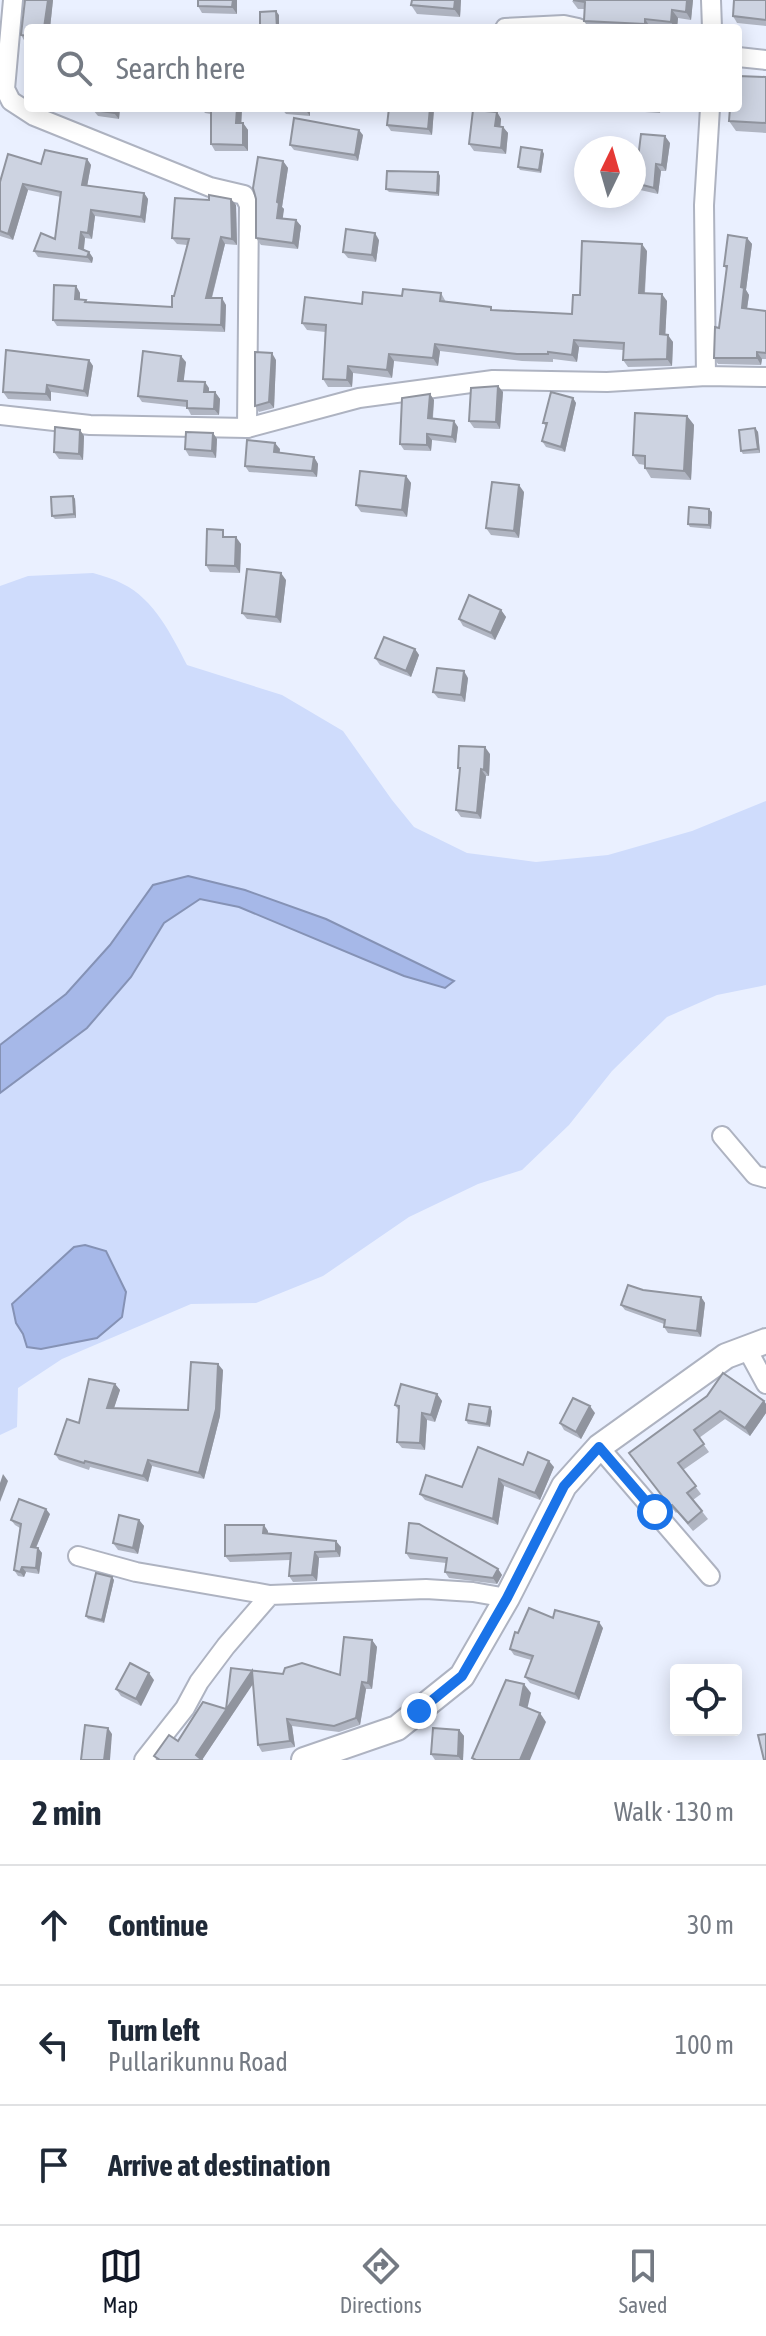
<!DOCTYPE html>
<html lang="en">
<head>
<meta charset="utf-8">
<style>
	body { margin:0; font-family:"Asap Condensed",sans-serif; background:#f2f2f3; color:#1f2937 }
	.controls { position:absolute; right:24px; bottom:24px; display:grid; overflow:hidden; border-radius:8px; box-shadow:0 4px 20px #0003 }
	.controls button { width:72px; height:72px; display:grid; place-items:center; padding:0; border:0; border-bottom:2px solid #e0e1e3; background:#fff; color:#1f2937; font:40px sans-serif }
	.compass { position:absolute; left:574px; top:136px; width:72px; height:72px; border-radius:50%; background:#fff; box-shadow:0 4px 20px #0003; rotate:5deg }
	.stop { position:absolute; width:24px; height:24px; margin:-18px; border:6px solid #1a73e8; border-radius:50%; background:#fff }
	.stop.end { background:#1a73e8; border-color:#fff; box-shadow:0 2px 8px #0008 }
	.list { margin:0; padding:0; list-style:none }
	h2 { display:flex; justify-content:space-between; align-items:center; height:104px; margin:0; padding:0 32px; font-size:34px }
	h2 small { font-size:26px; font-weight:400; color:#747a83 }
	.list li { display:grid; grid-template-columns:52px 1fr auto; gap:24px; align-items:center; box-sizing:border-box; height:120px; padding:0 32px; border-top:2px solid #e0e1e3 }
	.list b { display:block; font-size:30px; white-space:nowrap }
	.list p { margin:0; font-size:26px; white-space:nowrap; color:#747a83 }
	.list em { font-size:26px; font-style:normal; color:#747a83 }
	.icon { flex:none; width:44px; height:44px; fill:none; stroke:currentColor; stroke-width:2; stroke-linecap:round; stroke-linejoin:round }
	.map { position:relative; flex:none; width:766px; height:1760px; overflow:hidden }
	.search { position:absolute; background:#fff; box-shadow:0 4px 20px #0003; left:24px; right:24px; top:24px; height:88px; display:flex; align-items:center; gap:20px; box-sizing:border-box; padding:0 28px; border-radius:8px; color:#747a83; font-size:30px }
	.sheet { height:464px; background:#fff }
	nav { display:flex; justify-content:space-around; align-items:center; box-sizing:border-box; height:112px; border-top:2px solid #e0e1e3; background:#fff; font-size:22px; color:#747a83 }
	nav a { display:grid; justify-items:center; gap:4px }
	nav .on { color:#111827 }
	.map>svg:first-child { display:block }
	.green { fill:#cfdcfc }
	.water { fill:#a6b8e8; stroke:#8592b5; stroke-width:2 }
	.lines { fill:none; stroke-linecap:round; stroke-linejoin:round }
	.street-casing { stroke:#aeb3c1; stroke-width:22 }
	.secondary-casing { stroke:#aeb3c1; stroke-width:28 }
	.street { stroke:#fff; stroke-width:18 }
	.secondary { stroke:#fff; stroke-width:24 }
	.wall { fill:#b0b5c2 }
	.shaded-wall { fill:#90949e }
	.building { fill:#cdd3e1; stroke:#90949e; stroke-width:2 }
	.route { stroke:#1a73e8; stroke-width:10 }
</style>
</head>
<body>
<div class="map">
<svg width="766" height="1760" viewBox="0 0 766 1760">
	<rect width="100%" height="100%" fill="#eaf0ff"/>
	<path class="green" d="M93 573C103 576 114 579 123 584 154 599 172 636 187 665L282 695 343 731 392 800 414 827 467 853 536 862 608 855 692 831 766 801V985L717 995 667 1017 612 1071 569 1125 522 1170 478 1184 409 1217 323 1276 256 1303 191 1304 62 1359 18 1388 17 1427 0 1435V586L28 576Z"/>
	<g class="water">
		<polygon points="188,876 245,890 326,919 454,981 445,988 404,976 239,907 200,899 164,923 131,977 87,1028 0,1093 0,1045 66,994 110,945 153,885"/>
		<polygon points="85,1245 106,1251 126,1292 122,1317 97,1338 41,1349 27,1347 23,1334 16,1323 12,1304 74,1247"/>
	</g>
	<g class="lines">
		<g class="street-casing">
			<g id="street">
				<polyline points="13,0 5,89 11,101 34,116 210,187 244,195 249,205 247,428"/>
				<polyline points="711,0 712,28"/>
				<polyline points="505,28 564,25 578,28"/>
				<polyline points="738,57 766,60"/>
				<polyline points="706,376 704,205 710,108"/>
				<polyline points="0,415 90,425 247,428 359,398 493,380 607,382 706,376 766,377"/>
				<polyline points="722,1136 755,1175 766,1178"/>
				<polyline points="747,1349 766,1384"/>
				<polyline points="599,1447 710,1576"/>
				<polyline points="78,1556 136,1572 270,1595"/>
				<polyline points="144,1760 185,1708 199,1682 226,1646 270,1595 426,1589 473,1592 507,1598"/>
			</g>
		</g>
		<g class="secondary-casing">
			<polyline id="secondary" points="304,1760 397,1728 462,1676 507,1598 564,1486 599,1447 726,1356 766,1341"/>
		</g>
		<use href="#street" class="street"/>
		<use href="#secondary" class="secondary"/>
	</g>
	<g class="wall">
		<polygon points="25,0 53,0 50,28 28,28 28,42 25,42 21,35"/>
		<polygon points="198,0 237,0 237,14 202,13 198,6"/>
		<polygon points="412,0 461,0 460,17 417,14 411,5"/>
		<polygon points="693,0 691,20 678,18 677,28 650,27 650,28 589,28 584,21 584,9 578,9 572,1"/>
		<polygon points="766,0 766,26 737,23 733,16"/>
		<polygon points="766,77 766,133 736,131 729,121"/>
		<polygon points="120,108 119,119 98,116 93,110"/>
		<polygon points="201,108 242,108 241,123 243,123 248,130 248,151 215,151 211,144 211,114 205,113"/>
		<polygon points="281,108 310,108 310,116 286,114"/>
		<polygon points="628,108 661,108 660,113 630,111"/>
		<polygon points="434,109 432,135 391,131 387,125"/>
		<polygon points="497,112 501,119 500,126 503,127 508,133 506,154 474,151 469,144"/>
		<polygon points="363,135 358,161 294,150 290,145"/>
		<polygon points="670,143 666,171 661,171 658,194 640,190 635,183"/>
		<polygon points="542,150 544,154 541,173 520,170 518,167"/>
		<polygon points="87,159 91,165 87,186 144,193 148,199 145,223 95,216 92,239 85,238 84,250 89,252 93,258 92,263 38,257 34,251 55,239 61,197 28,190 13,240 0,236 0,182 41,164"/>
		<polygon points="283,161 288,168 282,207 284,209 282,218 296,220 301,226 298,249 261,245 256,238"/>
		<polygon points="438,172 440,176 439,196 389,192 386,189"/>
		<polygon points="236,205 237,245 225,244 212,298 226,305 225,332 57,326 53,320 76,286 80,293 80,300 87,302 172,307 187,245 177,244 172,238"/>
		<polygon points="747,238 752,244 746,290 749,295 747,309 766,311 766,359 762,359 761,365 718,364 714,358 719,328 727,270 724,266"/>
		<polygon points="379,240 376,262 348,258 343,252"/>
		<polygon points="647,251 645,293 667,301 665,335 673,342 672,366 628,367 623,360 623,350 579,347 577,362 553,359 553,362 522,361 440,351 438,366 394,361 392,378 353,373 352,387 328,387 323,379 325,332 307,330 302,323 362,304 402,296 441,293 446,302 493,310 572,314 580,295"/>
		<polygon points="89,360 93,366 88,397 51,392 51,401 8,399 3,392"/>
		<polygon points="276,360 274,408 259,412 255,406"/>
		<polygon points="186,362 183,381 209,388 209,392 215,392 220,399 219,415 191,415 187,407 142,402 138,396"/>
		<polygon points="498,386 503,392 500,429 474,428 469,421"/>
		<polygon points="430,394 434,400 433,418 458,427 456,443 432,440 431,451 404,450 400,444"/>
		<polygon points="573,398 576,403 565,452 546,447 542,441 546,426 543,423"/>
		<polygon points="687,416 694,425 691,480 651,478 645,468 645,465 639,464 633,455"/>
		<polygon points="755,428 758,432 760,453 743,454 741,451"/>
		<polygon points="80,430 84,436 83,460 59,459 54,452"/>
		<polygon points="213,433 217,439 216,458 189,456 185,449"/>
		<polygon points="280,449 279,453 314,457 318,464 317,477 249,472 245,466"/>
		<polygon points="406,476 411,483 407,517 361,512 356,505"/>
		<polygon points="524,492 519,538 491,535 486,528"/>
		<polygon points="73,496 75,499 76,518 55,519 52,516"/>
		<polygon points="712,512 711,529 690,527 688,524"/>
		<polygon points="228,536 241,544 240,573 210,572 206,565"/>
		<polygon points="286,580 281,623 247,619 242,613"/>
		<polygon points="501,610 506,617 495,640 463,626 459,619"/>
		<polygon points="415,649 419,655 411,677 380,665 375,658"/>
		<polygon points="468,678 465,702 438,698 433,692"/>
		<polygon points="490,754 489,776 486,776 481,819 461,817 456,810 460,771 458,768"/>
		<polygon points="643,1290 701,1297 705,1303 701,1337 668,1333 664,1327 664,1324 625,1310 621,1305"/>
		<polygon points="223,1370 220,1416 204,1479 152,1466 148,1482 90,1467 89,1470 59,1460 55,1454 79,1423 115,1384 120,1390 114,1408 188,1410"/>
		<polygon points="437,1394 442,1401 435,1422 427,1420 425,1450 402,1448 397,1442 399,1411 395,1405"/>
		<polygon points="707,1396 764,1401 766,1404 766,1413 750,1436 725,1419 699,1438 709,1452 683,1470 701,1494 693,1500 708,1519 693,1531 677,1512 676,1513 634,1461"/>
		<polygon points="492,1411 490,1427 468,1424 466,1420"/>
		<polygon points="595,1413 581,1439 564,1430 560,1423"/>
		<polygon points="523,1465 554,1467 540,1500 504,1486 498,1525 425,1500 420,1494 462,1487"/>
		<polygon points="50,1514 36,1548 38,1548 42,1553 39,1574 26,1572 24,1577 18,1576 14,1570 20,1528 15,1525 11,1520"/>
		<polygon points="139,1520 144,1526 138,1554 118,1550 113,1543"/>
		<polygon points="409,1523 498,1569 502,1575 497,1584 449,1578 445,1572 446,1563 410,1559 406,1553"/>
		<polygon points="268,1531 268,1534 341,1547 340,1557 319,1558 317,1581 293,1582 289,1576 290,1560 230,1562 225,1556"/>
		<polygon points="112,1577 114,1580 104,1623 88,1619 86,1616"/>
		<polygon points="553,1618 603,1628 579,1700 530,1683 525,1677 531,1660 514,1655 510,1649 518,1633"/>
		<polygon points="372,1640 377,1647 372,1689 366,1689 360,1725 339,1732 292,1726 295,1747 262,1752 258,1745 253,1683 202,1760 157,1760 154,1756 178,1741 226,1709 231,1668 283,1674 340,1675"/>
		<polygon points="154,1680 141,1706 121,1696 116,1689"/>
		<polygon points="459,1730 464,1736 463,1760 435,1760 431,1754"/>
	</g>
	<g class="shaded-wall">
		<polygon points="48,0 53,0 50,28 44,28"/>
		<polygon points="233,0 237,0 237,14 232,7"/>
		<polygon points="455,0 461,0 460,17 454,9"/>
		<polygon points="687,0 693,0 691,20 686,12"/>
		<polygon points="672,10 678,18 677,28 675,28 671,22"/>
		<polygon points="276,11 279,15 279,28 277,28"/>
		<polygon points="645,19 650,27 650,28 647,28 645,24"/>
		<polygon points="115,108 120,108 119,119 114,113"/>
		<polygon points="237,108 242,108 241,130 236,123"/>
		<polygon points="305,108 310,108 310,116 305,109"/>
		<polygon points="430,108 434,109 432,135 428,129"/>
		<polygon points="497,112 501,119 500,132 495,126"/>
		<polygon points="243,123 248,130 248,151 243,145"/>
		<polygon points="503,127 508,133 506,154 501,148"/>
		<polygon points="359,130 363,135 358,161 355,155"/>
		<polygon points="665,136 670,143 666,171 662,165"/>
		<polygon points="542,150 544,154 541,173 539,170"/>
		<polygon points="87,159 91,165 86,192 82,185"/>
		<polygon points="283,161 288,168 282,207 284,209 282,224 277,218 277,202"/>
		<polygon points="656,164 661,171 658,194 654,188"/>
		<polygon points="438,172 440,176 439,196 437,193"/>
		<polygon points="23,184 28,190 13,240 8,234"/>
		<polygon points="144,193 148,199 145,223 141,217"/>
		<polygon points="231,199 236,205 237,245 232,239"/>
		<polygon points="91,210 95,216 92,239 88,233"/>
		<polygon points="296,220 301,226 298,249 293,243"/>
		<polygon points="81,232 85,238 83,254 79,248"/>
		<polygon points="375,233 379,240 376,262 372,255"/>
		<polygon points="221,237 225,244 210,304 206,298"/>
		<polygon points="747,238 752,244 746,290 749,295 746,315 742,308 741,287"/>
		<polygon points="642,244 647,251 644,300 639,293"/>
		<polygon points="89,252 93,258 92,263 87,257"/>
		<polygon points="76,286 80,293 80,306 75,299"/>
		<polygon points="662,294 667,301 665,342 660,334"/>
		<polygon points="222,298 226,305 225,332 221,325"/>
		<polygon points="668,335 673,342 672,366 667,359"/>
		<polygon points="574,340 579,347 577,362 572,355"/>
		<polygon points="435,344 440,351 438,366 433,358"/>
		<polygon points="757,352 762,359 761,365 757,358"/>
		<polygon points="272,353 276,360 274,408 269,402"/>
		<polygon points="389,354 394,361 392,378 387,370"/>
		<polygon points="181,356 186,362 183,387 178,381"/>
		<polygon points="89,360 93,366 88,397 84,391"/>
		<polygon points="348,366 353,373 352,387 347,380"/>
		<polygon points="205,382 209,388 209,398 204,392"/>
		<polygon points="47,385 51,392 51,401 46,394"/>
		<polygon points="498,386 503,392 500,429 496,422"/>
		<polygon points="215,392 220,399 219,415 214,409"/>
		<polygon points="430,394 434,400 432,424 428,418"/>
		<polygon points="573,398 576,403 565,452 561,447"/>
		<polygon points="687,416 694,425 691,480 684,471"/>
		<polygon points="454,421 458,427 456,443 452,437"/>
		<polygon points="755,428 758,432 760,453 758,449"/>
		<polygon points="80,430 84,436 83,460 79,454"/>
		<polygon points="213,433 217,439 216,458 212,451"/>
		<polygon points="427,434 432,440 431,451 427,445"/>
		<polygon points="275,443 280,449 279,458 274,452"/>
		<polygon points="314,457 318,464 317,477 312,471"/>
		<polygon points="406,476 411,483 407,517 402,510"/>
		<polygon points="519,485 524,492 519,538 514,531"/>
		<polygon points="73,496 75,499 76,518 74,514"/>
		<polygon points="709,509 712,512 711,529 709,525"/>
		<polygon points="236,537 241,544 240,573 235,566"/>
		<polygon points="281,573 286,580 281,623 276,617"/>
		<polygon points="501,610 506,617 495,640 491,633"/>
		<polygon points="415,649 419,655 411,677 406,671"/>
		<polygon points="464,671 468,678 465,702 461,695"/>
		<polygon points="485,747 490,754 489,776 484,770"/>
		<polygon points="481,769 486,776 481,819 477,813"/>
		<polygon points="701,1297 705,1303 701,1337 697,1331"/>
		<polygon points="218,1364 223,1370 220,1416 204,1479 199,1473"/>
		<polygon points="115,1384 120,1390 112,1414 107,1408"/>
		<polygon points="437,1394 442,1401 435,1422 431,1415"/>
		<polygon points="764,1401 766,1404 766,1413 750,1436 745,1428"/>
		<polygon points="590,1406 595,1413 581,1439 576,1432"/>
		<polygon points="490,1407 492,1411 490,1427 487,1424"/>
		<polygon points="422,1413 427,1420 425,1450 420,1443"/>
		<polygon points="148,1460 152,1466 148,1482 143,1476"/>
		<polygon points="549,1461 554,1467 540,1500 535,1493"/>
		<polygon points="3,1474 8,1481 0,1502 0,1483"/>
		<polygon points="499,1479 504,1486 498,1525 493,1519"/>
		<polygon points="46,1509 50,1514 34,1552 31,1547"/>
		<polygon points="139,1520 144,1526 138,1554 133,1548"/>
		<polygon points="264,1525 268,1531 267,1540 263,1533"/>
		<polygon points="336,1541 341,1547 340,1557 336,1551"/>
		<polygon points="38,1548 42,1553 39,1574 36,1568"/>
		<polygon points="315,1552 319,1558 317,1581 312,1575"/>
		<polygon points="22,1567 26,1572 24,1577 20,1572"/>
		<polygon points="498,1569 502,1575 497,1584 493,1578"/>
		<polygon points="112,1577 114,1580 104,1623 102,1620"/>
		<polygon points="599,1622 603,1628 579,1700 575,1694"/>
		<polygon points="372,1640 377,1647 372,1689 368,1683"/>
		<polygon points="252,1671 257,1678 202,1760 196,1755"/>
		<polygon points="149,1673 154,1680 141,1706 136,1699"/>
		<polygon points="362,1682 366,1689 360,1725 356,1718"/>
		<polygon points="524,1684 531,1693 526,1714 520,1705"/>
		<polygon points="540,1713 546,1722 530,1760 520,1760"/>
		<polygon points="287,1719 292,1726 295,1747 290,1741"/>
		<polygon points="108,1728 112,1734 110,1760 104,1760"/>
		<polygon points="459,1730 464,1736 463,1760 461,1760 458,1756"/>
	</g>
	<g class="building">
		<polygon points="25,0 48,0 44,28 28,28 28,36 21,35"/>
		<polygon points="198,0 233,0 232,7 198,6"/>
		<polygon points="412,0 455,0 454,9 411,5"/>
		<polygon points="573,0 687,0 686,12 672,10 671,22 645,19 645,24 584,21 585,2"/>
		<polygon points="734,0 766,0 766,20 733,16"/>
		<polygon points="276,11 277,28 260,28 260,12"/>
		<polygon points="738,76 766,77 766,123 729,121 730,108 738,108"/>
		<polygon points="94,108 115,108 114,113 93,110"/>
		<polygon points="211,108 237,108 236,123 243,123 243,145 211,144"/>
		<polygon points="389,108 430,108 428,129 387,125"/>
		<polygon points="473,110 497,112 495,126 503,127 501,148 469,144"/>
		<polygon points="294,118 359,130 355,155 290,145"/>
		<polygon points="641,134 665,136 662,165 656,164 654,188 635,183"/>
		<polygon points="521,147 542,150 539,170 518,167"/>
		<polygon points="45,150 87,159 82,185 144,193 141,217 91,210 88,233 81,232 79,248 89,252 87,257 34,251 41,233 55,239 61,192 23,184 8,234 0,231 0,182 8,154 41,164"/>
		<polygon points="258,157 283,161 277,202 279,203 277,218 296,220 293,243 256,238 256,199 253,188"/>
		<polygon points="387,171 438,172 437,193 386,189"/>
		<polygon points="209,195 231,199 232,239 221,237 206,298 222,298 221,325 53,320 54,285 76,286 75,299 86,300 85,302 172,307 172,296 174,296 189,239 172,238 175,198 209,200"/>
		<polygon points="346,229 375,233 372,255 343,252"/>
		<polygon points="728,235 747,238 741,287 744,288 742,308 766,311 766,353 757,352 757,358 714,358 715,327 719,328 727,266 724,266"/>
		<polygon points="582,241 642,244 639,293 662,294 660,334 668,335 667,359 623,360 624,343 574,340 572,355 548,352 548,354 517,354 435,344 433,358 389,354 387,370 348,366 347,380 323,379 326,325 302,323 305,297 362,304 363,292 402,296 403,289 441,293 440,301 491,307 491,310 572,314 573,295 580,295"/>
		<polygon points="6,350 89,360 84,391 47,385 46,394 3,392"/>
		<polygon points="143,351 181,356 178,381 205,382 204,392 215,392 214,409 187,408 187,401 138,396"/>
		<polygon points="255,352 272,353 269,402 255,406"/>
		<polygon points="498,386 496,422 469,421 471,388"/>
		<polygon points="551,392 573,398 561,447 542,441 547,423 543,423"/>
		<polygon points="430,394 428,418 454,421 452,437 427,434 427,445 400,444 402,398"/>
		<polygon points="635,413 687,416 684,471 645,468 645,456 633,455"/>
		<polygon points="55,427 80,430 79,454 54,452"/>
		<polygon points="755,428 758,449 741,451 739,430"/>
		<polygon points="186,432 213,433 212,451 185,449"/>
		<polygon points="247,440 275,443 274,452 314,457 312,471 245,466"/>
		<polygon points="360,471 406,476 402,510 356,505"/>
		<polygon points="492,482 519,485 514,531 486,528"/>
		<polygon points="73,496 74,514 52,516 51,497"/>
		<polygon points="689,507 709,509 709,525 688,524"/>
		<polygon points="207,529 223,530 223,537 236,537 235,566 206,565"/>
		<polygon points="247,569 281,573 276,617 242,613"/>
		<polygon points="469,595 501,610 491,633 459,619"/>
		<polygon points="384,637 415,649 406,671 375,658"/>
		<polygon points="437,668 464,671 461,695 433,692"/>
		<polygon points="459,746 485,747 484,770 481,769 477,813 456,810 460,768 458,768"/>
		<polygon points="628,1285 643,1290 701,1297 697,1331 664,1327 665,1320 621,1305"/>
		<polygon points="191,1362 218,1364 216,1409 199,1473 148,1460 143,1476 85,1461 84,1463 55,1454 67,1419 79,1423 89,1379 115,1384 107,1408 188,1410"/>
		<polygon points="723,1373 764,1401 745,1428 720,1411 694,1430 704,1444 678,1463 696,1486 687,1493 702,1511 688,1523 672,1505 670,1506 629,1453 707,1396"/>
		<polygon points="401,1384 437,1394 431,1415 422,1413 420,1443 397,1442 399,1406 395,1405"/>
		<polygon points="573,1398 590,1406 576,1432 560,1423"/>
		<polygon points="469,1404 490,1407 487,1424 466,1420"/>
		<polygon points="478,1447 523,1465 528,1452 549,1461 535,1493 499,1479 493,1519 420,1494 426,1475 462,1487"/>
		<polygon points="19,1499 46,1509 31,1547 38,1548 36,1568 22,1567 20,1572 14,1570 21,1524 11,1520"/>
		<polygon points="119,1515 139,1520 133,1548 113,1543"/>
		<polygon points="409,1523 419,1524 498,1569 493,1578 445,1572 447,1558 406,1553"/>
		<polygon points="225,1525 264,1525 263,1533 336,1541 336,1551 315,1552 312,1575 289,1576 291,1553 225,1556"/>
		<polygon points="96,1573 112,1577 102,1620 86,1616"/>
		<polygon points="529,1608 553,1618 555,1610 599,1622 575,1694 525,1677 533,1656 510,1649 515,1632 518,1633"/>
		<polygon points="344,1637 372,1640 368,1683 362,1682 356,1718 334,1726 287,1719 290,1741 258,1745 252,1671 196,1755 202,1760 160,1760 154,1756 169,1735 178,1741 203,1702 226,1709 231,1668 283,1674 285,1668 302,1663 340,1675"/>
		<polygon points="130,1663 149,1673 136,1699 116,1689"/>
		<polygon points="506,1680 524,1684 520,1705 540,1713 520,1760 476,1760 472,1758"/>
		<polygon points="85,1725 108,1728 104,1760 81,1760"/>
		<polygon points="433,1728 459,1730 458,1756 431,1754"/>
		<polygon points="766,1734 766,1760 764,1760 758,1735"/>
	</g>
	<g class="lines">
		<polyline class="route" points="419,1711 462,1676 507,1598 564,1486 599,1447 655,1512"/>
	</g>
</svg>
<div class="controls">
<button><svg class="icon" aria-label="locate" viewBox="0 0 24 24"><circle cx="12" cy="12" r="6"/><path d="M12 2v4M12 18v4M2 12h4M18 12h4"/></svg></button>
</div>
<svg class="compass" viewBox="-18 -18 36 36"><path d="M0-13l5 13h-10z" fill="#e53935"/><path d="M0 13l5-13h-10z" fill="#747a83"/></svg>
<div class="stop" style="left:655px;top:1512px"></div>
<div class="stop end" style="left:419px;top:1711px"></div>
<div class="search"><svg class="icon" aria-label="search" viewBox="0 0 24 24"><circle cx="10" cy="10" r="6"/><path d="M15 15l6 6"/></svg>Search here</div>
</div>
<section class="sheet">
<h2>2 min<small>Walk · 130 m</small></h2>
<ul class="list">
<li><svg class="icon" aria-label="ahead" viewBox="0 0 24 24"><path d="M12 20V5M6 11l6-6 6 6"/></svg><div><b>Continue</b></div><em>30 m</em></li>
<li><svg class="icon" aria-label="left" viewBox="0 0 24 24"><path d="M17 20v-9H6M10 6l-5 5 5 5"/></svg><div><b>Turn left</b><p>Pullarikunnu Road</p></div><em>100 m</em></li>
<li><svg class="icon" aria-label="arrive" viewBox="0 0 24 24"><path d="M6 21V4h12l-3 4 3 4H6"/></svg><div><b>Arrive at destination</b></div></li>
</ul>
</section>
<nav>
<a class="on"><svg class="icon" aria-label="map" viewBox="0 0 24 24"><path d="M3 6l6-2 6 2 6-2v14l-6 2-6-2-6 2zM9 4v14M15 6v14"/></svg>Map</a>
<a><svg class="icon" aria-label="directions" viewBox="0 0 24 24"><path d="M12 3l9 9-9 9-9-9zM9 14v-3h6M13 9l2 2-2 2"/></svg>Directions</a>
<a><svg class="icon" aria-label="saved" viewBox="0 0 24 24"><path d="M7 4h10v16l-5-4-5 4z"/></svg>Saved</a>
</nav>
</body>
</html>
